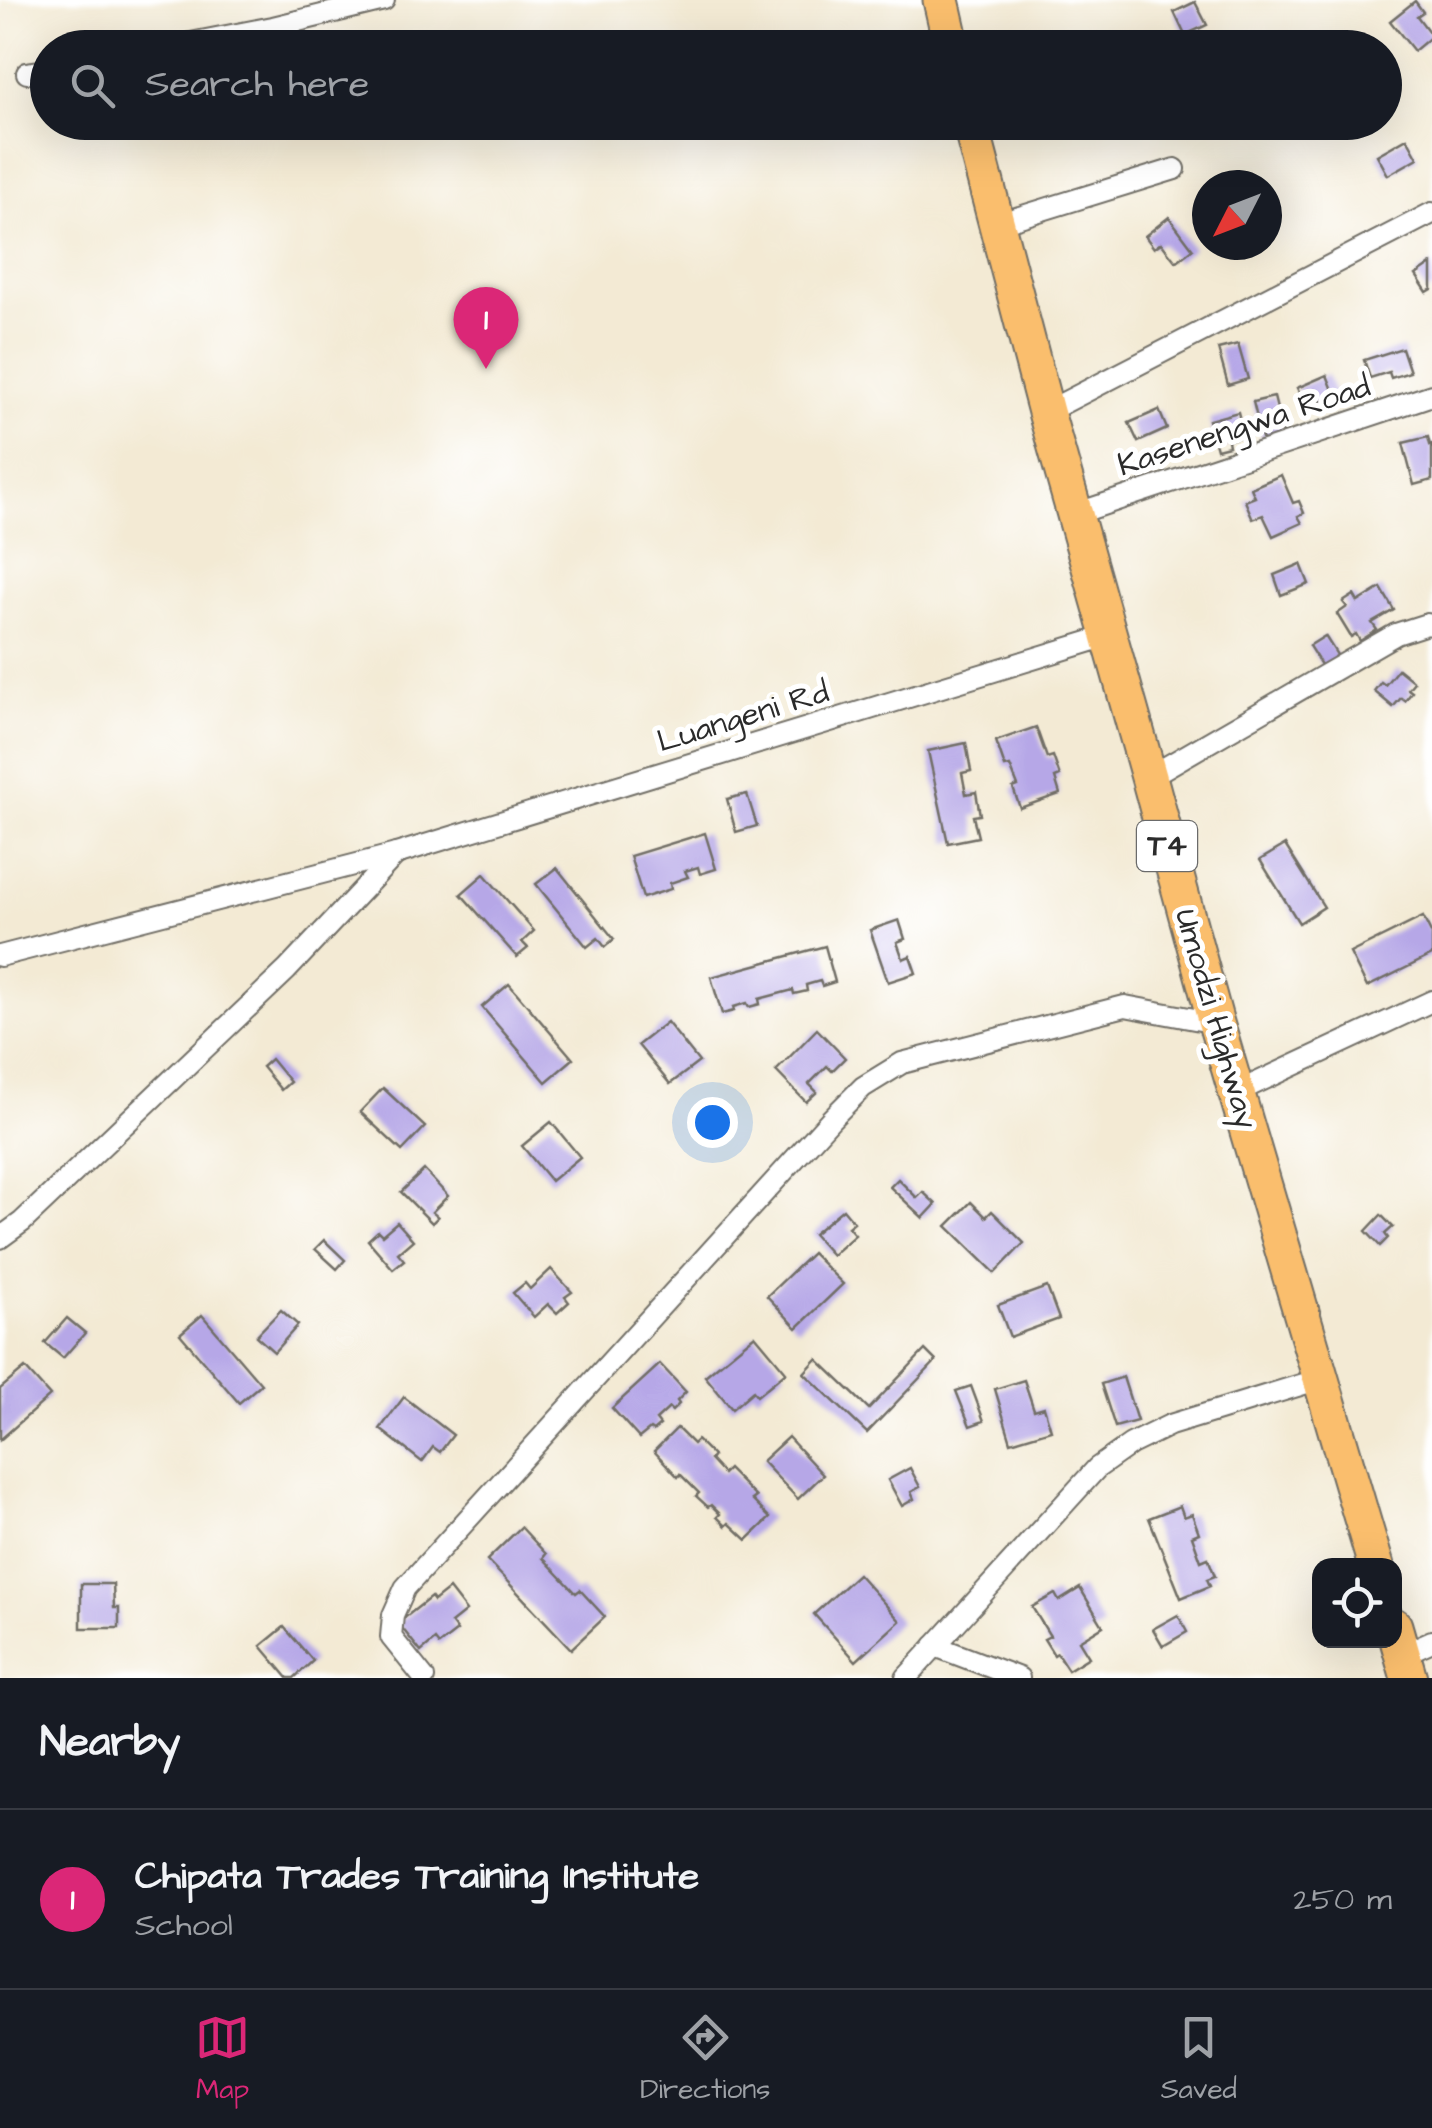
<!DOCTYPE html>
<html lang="en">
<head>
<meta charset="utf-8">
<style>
	body { margin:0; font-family:"Architects Daughter",sans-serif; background:#20242c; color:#f1f3f6 }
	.controls { position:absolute; right:30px; bottom:30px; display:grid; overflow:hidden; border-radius:20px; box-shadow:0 10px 40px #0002 }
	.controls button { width:90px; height:90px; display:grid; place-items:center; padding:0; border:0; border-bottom:2px solid #363941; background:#171b24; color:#f1f3f6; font:50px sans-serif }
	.compass { position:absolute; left:1192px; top:170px; width:90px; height:90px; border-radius:50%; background:#171b24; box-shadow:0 10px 40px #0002; rotate:228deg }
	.you { position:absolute; left:712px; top:1122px; width:35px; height:35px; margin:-25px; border:8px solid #fff; border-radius:50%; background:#1a73e8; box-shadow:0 0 0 15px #1a73e833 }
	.badge { display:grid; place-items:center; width:65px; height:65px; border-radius:50%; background:#db2777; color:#fff; font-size:32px; font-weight:700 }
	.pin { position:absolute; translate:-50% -82px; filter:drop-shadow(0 2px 5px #0008) }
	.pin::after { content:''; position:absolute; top:52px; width:35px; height:30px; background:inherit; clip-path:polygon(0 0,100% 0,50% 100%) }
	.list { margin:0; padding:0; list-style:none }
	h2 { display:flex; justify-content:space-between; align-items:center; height:130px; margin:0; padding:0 40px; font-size:42px }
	h2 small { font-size:32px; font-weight:400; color:#9ea1a6 }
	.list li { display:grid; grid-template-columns:65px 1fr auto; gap:30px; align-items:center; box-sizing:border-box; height:180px; padding:0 40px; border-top:2px solid #363941 }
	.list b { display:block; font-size:38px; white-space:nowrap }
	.list p { margin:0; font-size:32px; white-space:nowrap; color:#9ea1a6 }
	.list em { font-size:32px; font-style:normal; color:#9ea1a6 }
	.icon { flex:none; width:55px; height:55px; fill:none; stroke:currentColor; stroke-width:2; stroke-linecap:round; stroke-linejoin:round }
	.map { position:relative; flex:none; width:1432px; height:1678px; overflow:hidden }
	.search { position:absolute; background:#171b24; box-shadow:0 10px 40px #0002; left:30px; right:30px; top:30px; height:110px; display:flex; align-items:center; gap:25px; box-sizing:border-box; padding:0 35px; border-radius:55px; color:#9ea1a6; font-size:38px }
	.sheet { height:310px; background:#171b24 }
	nav { display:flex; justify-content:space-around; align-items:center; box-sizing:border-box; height:140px; border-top:2px solid #363941; background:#171b24; font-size:28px; color:#9ea1a6 }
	nav a { display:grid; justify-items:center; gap:5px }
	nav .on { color:#db2777 }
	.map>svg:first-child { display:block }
	.building { fill:#b6a7e7 }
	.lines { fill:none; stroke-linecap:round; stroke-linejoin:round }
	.minor-casing { stroke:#716e66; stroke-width:24 }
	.trunk-casing { stroke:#716e66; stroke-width:39 }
	.minor { stroke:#fff; stroke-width:20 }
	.trunk { stroke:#fabe6d; stroke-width:35 }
	.labels { text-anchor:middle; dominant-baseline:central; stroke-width:10; stroke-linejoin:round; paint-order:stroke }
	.shield { fill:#fff; stroke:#6b6b6b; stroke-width:2.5 }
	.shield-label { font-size:30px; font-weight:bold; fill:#2b2b2b }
	.street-label { font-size:32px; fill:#2b2b2b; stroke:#fff }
</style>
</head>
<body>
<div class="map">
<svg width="1432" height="1678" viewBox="0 0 1432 1678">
	<rect width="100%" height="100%" fill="#fff"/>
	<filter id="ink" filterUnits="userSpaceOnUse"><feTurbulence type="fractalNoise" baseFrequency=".01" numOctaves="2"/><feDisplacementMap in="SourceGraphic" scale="20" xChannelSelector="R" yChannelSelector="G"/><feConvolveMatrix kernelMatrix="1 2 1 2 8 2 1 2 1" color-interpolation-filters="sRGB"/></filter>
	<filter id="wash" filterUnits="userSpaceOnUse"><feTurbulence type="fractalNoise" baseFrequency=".0048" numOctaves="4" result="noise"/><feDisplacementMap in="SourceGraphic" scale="40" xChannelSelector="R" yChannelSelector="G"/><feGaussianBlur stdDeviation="2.25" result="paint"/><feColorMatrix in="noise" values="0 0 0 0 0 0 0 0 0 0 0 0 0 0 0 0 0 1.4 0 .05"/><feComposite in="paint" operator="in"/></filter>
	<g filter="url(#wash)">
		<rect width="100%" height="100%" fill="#f3ead4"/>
		<g id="blocks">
			<g class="building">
				<polygon points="1415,1 1423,12 1417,16 1432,36 1414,51 1390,21"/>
				<polygon points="1195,2 1207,25 1185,35 1174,12"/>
				<polygon points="1407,138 1418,158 1388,175 1377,155"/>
				<polygon points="1169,217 1193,249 1176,262 1161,243 1154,248 1145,236"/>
				<polygon points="1432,264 1432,289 1427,292 1416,275"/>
				<polygon points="1238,344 1248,379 1228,385 1218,349"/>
				<polygon points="1402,348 1410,372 1391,378 1389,372 1370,378 1364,360"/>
				<polygon points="1327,375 1335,395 1306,407 1297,388"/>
				<polygon points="1274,397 1284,437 1263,442 1253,402"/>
				<polygon points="1159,410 1167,429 1138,442 1129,423"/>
				<polygon points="1238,412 1244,436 1228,440 1229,446 1217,449 1209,420"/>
				<polygon points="1428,437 1430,445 1432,444 1432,480 1414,485 1403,443"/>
				<polygon points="1281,475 1293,503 1299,501 1304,513 1298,516 1302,523 1273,536 1263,515 1253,519 1245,501 1255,497 1251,488"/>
				<polygon points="1301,564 1309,584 1281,595 1274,575"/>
				<polygon points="1381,588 1394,610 1372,623 1377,630 1360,641 1356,634 1351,637 1337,614 1347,607 1343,602 1354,595 1358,602"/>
				<polygon points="1325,636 1339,658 1323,668 1309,646"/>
				<polygon points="1398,669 1414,682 1408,689 1412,692 1405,701 1401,698 1393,707 1374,691 1381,682 1385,685"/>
				<polygon points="1036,727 1047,758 1053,756 1060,776 1055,778 1060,794 1020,808 1013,788 1018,786 1010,766 1005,767 996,741"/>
				<polygon points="966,743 971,771 962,773 966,794 976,792 980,815 973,816 978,837 948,843 928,751"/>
				<polygon points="747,794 757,826 736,832 727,799"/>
				<polygon points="705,833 716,869 700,874 698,867 685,871 688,877 670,883 671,889 643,898 630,856"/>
				<polygon points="1285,845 1324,907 1299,923 1260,860"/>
				<polygon points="557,868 614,939 605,947 598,938 587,947 536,884"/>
				<polygon points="484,874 534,931 522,942 528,948 517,957 461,894"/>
				<polygon points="1423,917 1432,935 1432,955 1367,987 1350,953"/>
				<polygon points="899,920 905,939 897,942 903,959 910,956 916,973 888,982 870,930"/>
				<polygon points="825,946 835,982 822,986 820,981 806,985 807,991 794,994 793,990 759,999 760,1004 749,1007 747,1003 733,1007 734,1011 722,1014 711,977"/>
				<polygon points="509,984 573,1059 546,1082 482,1007"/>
				<polygon points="667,1022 699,1062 670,1084 638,1045"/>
				<polygon points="817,1029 845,1058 832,1071 827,1066 809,1084 817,1092 806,1102 776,1071"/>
				<polygon points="271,1059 290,1082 281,1090 262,1067"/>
				<polygon points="383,1088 425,1127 402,1151 360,1112"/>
				<polygon points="551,1122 580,1157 551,1181 522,1146"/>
				<polygon points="424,1170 448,1196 432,1212 438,1217 432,1223 401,1192"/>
				<polygon points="898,1179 917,1198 923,1192 936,1204 923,1218 890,1187"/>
				<polygon points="971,1202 986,1217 992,1211 1024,1243 995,1273 947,1226"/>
				<polygon points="843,1209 854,1222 848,1227 855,1235 832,1255 813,1234"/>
				<polygon points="1381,1215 1393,1227 1385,1234 1388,1238 1380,1246 1366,1231"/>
				<polygon points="397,1222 413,1240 398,1253 404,1260 393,1269 368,1240 378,1231 382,1235"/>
				<polygon points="324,1240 345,1260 337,1269 315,1249"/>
				<polygon points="812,1253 843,1284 797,1328 767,1296"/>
				<polygon points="551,1269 572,1292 565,1297 569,1302 557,1313 548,1304 534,1317 513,1293 525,1283 530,1289"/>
				<polygon points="1047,1287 1059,1319 1010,1337 998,1305"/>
				<polygon points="281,1310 298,1325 274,1352 256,1336"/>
				<polygon points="202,1315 261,1384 239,1403 180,1334"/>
				<polygon points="67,1318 85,1333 63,1358 45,1343"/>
				<polygon points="755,1335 786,1372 757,1396 753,1391 732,1409 705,1376"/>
				<polygon points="925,1350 936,1361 867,1433 804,1373 817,1359 869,1409"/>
				<polygon points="660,1364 686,1392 677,1401 679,1404 672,1411 669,1408 656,1420 660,1425 653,1431 650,1429 639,1438 612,1408"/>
				<polygon points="25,1368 50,1396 0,1440 0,1389"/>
				<polygon points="1123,1377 1137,1421 1115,1427 1101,1384"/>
				<polygon points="1024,1380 1034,1410 1044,1407 1051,1430 1011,1442 995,1389"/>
				<polygon points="971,1386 984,1421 970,1426 956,1391"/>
				<polygon points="404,1397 453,1435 440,1452 433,1447 422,1462 380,1429"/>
				<polygon points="677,1428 693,1444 697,1440 713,1456 710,1460 723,1474 728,1469 756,1497 752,1500 770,1518 747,1540 729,1523 726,1526 717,1517 720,1514 711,1505 708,1507 696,1496 699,1493 680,1474 678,1477 654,1451"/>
				<polygon points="788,1437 823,1475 798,1499 762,1461"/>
				<polygon points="910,1468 920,1487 911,1492 914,1499 902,1506 888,1480"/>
				<polygon points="1180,1506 1184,1517 1192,1514 1199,1533 1192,1536 1201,1561 1208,1558 1215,1576 1207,1579 1210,1586 1181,1598 1149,1518"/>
				<polygon points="521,1527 546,1554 543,1558 576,1593 580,1590 605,1617 571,1649 487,1560"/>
				<polygon points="858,1574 900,1621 856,1661 814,1614"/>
				<polygon points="81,1584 113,1584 114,1608 119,1608 119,1628 81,1628"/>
				<polygon points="1080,1588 1103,1626 1079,1641 1089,1657 1068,1670 1057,1653 1054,1655 1044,1639 1050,1636 1032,1607 1055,1594 1059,1601"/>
				<polygon points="449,1589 466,1611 451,1623 457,1631 439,1645 435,1640 421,1652 398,1623 431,1597 434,1601"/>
				<polygon points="1178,1615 1187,1632 1163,1646 1153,1629"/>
				<polygon points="284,1627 313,1661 294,1678 288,1678 261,1646"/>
			</g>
		</g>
	</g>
	<g filter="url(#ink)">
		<use href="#blocks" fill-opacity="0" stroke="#716e66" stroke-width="2.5"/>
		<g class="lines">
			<g class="minor-casing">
				<g id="minor">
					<polyline points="165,48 273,27 384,0"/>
					<polyline points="27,73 48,70"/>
					<polyline points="997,224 1175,169"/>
					<polyline points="1046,412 1432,213"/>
					<polyline points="1075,514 1432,395"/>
					<polyline points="1149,777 1396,634 1427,624 1432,625"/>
					<polyline points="0,956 396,854 1108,636"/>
					<polyline points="1237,1092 1432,1001"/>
					<polyline points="0,1238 22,1222 287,970 396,854"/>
					<polyline points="935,1646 1019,1678"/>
					<polyline points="1403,1654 1432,1641"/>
					<polyline points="424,1678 391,1637 393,1615 405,1588 831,1119 863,1087 902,1063 1125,1006 1216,1023"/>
					<polyline points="906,1678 1097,1468 1131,1444 1170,1425 1320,1379"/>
				</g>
			</g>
			<g class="trunk-casing">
				<g id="trunk">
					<polyline points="941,0 952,48"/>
					<polyline points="970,122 1046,412 1149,777 1216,1023 1376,1566"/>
					<polyline points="1394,1626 1409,1678"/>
				</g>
			</g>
			<use href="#minor" class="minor"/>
			<use href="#trunk" class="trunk"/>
		</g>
	</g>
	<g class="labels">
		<rect class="shield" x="1137" y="821" width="60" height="50" rx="8"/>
		<g class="shield-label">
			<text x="1167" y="846">T4</text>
		</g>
		<g class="street-label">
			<text transform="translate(1244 426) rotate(-18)">Kasenengwa Road</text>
			<text transform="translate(743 717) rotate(-17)">Luangeni Rd</text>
			<text transform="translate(1216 1019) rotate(74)">Umodzi Highway</text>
		</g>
	</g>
</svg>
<div class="controls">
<button><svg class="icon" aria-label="locate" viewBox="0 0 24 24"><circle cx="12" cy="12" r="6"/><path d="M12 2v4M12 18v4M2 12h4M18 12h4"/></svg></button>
</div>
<svg class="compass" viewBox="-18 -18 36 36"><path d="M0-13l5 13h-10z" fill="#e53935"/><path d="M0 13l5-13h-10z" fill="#9ea1a6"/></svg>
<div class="you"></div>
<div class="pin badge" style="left:486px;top:369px">1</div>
<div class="search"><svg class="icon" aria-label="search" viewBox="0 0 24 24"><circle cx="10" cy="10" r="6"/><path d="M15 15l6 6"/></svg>Search here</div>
</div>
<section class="sheet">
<h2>Nearby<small></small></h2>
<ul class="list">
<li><span class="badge">1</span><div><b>Chipata Trades Training Institute</b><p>School</p></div><em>250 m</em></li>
</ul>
</section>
<nav>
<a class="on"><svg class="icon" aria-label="map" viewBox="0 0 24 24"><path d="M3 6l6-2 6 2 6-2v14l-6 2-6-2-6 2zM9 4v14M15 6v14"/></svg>Map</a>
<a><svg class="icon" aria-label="directions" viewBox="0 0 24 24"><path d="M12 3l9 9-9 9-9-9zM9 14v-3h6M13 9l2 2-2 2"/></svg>Directions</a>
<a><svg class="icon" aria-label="saved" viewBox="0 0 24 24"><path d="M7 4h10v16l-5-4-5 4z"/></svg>Saved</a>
</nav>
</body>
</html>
